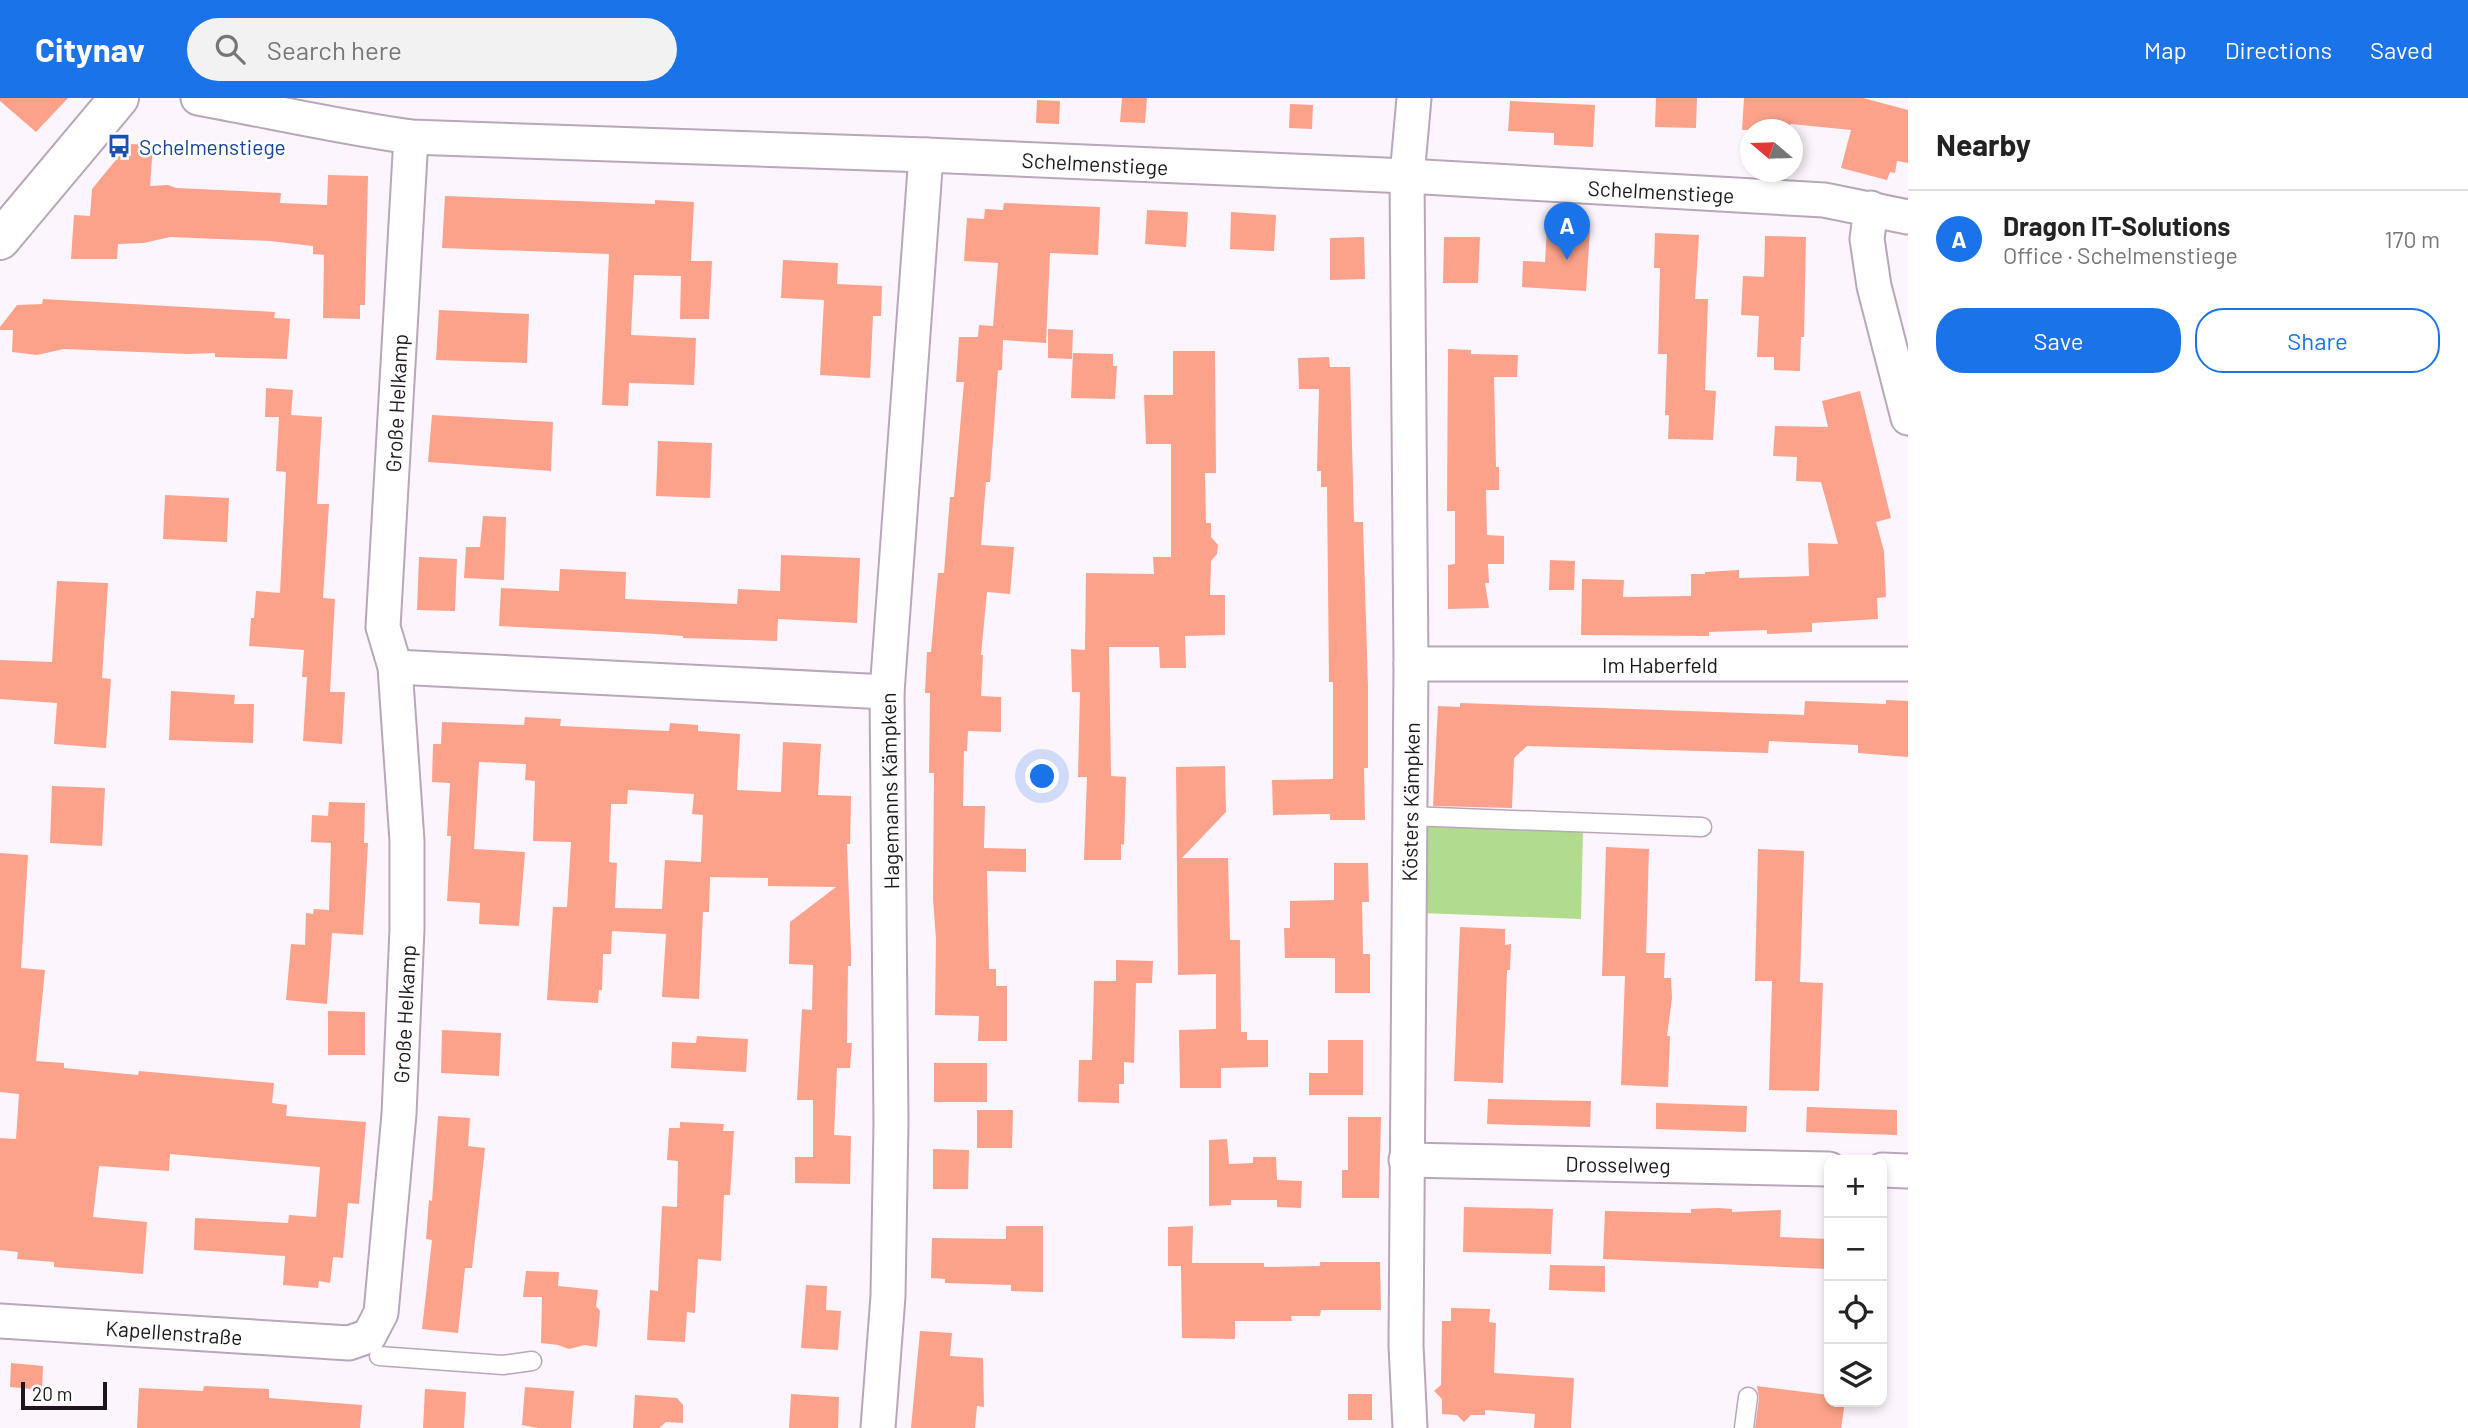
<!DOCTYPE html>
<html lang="en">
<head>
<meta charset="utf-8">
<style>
	body { margin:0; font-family:Barlow,sans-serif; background:#f2f2f2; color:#222 }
	.controls { position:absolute; right:21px; bottom:21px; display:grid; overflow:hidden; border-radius:14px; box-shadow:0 4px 10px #0003 }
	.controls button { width:63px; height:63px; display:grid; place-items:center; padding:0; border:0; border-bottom:2px solid #e0e0e0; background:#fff; color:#222; font:35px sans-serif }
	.compass { position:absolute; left:1740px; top:21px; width:63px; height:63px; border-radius:50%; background:#fff; box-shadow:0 4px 10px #0003; rotate:289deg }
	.scale { position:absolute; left:21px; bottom:18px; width:86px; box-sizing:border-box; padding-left:7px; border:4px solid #1d161d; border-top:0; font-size:19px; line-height:24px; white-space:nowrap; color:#1d161d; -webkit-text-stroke:5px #fff; paint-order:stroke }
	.you { position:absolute; left:1043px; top:679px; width:24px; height:24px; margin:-18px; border:5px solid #fff; border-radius:50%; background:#1a73e8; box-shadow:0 0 0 10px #1a73e833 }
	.badge { display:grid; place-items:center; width:46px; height:46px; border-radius:50%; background:#1a73e8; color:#fff; font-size:23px; font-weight:700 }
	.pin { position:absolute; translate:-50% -58px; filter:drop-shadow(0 2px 4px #0008) }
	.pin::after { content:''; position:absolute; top:37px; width:24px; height:21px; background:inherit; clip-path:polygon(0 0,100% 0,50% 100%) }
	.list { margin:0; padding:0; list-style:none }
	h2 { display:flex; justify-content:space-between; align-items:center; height:91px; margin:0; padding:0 28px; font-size:30px }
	h2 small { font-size:23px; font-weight:400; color:#767676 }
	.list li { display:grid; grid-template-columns:46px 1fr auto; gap:21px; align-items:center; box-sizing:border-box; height:98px; padding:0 28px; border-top:2px solid #e0e0e0 }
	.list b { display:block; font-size:26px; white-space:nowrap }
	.list p { margin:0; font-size:23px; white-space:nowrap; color:#767676 }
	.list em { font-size:23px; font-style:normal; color:#767676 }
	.actions { display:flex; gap:14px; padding:21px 28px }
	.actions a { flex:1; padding:16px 0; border:2px solid #1a73e8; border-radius:28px; text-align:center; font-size:24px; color:#1a73e8 }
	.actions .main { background:#1a73e8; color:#fff }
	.icon { flex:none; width:38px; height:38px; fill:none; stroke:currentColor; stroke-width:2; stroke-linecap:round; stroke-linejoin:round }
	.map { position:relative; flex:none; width:1908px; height:1330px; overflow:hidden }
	header { display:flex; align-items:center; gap:42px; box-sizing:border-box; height:98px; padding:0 35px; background:#1a73e8; color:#fff }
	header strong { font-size:33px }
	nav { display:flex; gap:38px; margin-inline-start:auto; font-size:24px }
	.search { width:490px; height:63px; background:#f2f2f2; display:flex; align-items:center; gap:18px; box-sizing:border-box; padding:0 24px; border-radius:38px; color:#767676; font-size:26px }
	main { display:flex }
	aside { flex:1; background:#fff }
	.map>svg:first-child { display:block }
	.green { fill:#b1dc8e }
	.building { fill:#fca28a; fill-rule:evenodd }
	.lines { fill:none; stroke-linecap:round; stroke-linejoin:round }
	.service-casing { stroke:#b9a6ba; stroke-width:21 }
	.minor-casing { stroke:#b9a6ba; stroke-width:37 }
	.secondary-casing { stroke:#b9a6ba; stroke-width:42 }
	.service { stroke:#fff; stroke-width:18 }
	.minor { stroke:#fff; stroke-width:33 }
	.secondary { stroke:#fff; stroke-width:38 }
	.labels { text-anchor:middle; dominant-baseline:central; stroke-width:5; stroke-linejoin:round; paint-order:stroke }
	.transit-label { font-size:21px; fill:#164399; stroke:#fff; text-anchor:start }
	.street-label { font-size:21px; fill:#1d161d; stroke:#fff }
</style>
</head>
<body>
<header>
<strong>Citynav</strong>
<div class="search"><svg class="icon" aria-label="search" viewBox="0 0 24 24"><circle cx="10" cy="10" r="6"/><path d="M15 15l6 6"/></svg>Search here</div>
<nav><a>Map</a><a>Directions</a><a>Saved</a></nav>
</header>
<main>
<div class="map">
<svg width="1908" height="1330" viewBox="0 0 1908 1330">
	<rect width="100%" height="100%" fill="#fdf5fd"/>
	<polygon class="green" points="1420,725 1583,730 1581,821 1421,815"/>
	<g class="building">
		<polygon points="0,0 68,0 36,34 0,3"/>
		<polygon points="1122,0 1147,0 1145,25 1120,24"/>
		<polygon points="1656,0 1697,0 1696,30 1655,29"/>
		<polygon points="1744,0 1863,0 1908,12 1908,65 1897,63 1895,75 1890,74 1887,82 1841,70 1851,32 1791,26 1784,32 1742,32"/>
		<polygon points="1037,2 1060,3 1059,26 1036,25"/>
		<polygon points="1510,3 1595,7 1593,49 1554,47 1554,35 1508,33"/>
		<polygon points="1290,6 1313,7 1312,31 1289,30"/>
		<polygon points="129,46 153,47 150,88 168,87 176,90 281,95 280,105 327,107 328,77 368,78 365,207 360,207 360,221 323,220 324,157 313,156 313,148 270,143 170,139 144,145 118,146 117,161 71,161 74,117 90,118 92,91"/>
		<polygon points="445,98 655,106 655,102 694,104 691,163 712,163 709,221 680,221 681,178 634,177 631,237 696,240 694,287 629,285 628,308 602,307 609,156 442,150"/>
		<polygon points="1004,105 1100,109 1098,157 1050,155 1046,245 1003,242 1002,272 998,272 990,384 986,384 981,447 1014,449 1010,496 987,494 981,557 983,557 981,598 1001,599 1001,634 968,633 967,653 964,653 963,708 985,708 984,750 1026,751 1026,774 987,773 989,871 996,871 996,888 1007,888 1007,943 978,943 979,918 935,917 936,841 933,800 934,675 929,675 930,595 925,595 927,554 931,554 938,475 944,475 950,399 954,399 964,284 956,284 959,239 978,239 979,227 993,228 998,165 964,163 967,120 984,121 985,111 1003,112"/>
		<polygon points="1147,112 1188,114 1186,149 1145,146"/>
		<polygon points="1231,114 1276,117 1274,153 1230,151"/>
		<polygon points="1547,130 1590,132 1586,193 1522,189 1523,163 1545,164"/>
		<polygon points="1655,135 1699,137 1695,201 1708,201 1705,292 1716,293 1713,342 1668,341 1669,317 1665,317 1667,256 1658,256 1660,170 1654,170"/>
		<polygon points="1765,138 1806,139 1804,239 1801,239 1800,273 1774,272 1774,259 1757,259 1759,218 1741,217 1743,178 1764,179"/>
		<polygon points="1364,139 1365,181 1330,182 1330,140"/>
		<polygon points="1444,139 1480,139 1478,185 1443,185"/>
		<polygon points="783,162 838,165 837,186 882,188 881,218 873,218 870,280 820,277 824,202 781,200"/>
		<polygon points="43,201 275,214 274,220 290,221 287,261 215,259 215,255 189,256 64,251 37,257 12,254 13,232 0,232 0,229 17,207 42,206"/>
		<polygon points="439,212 529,216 527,265 436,262"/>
		<polygon points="1048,231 1073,232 1072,261 1048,260"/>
		<polygon points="1448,251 1471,252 1471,256 1518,257 1517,279 1494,279 1496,369 1499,369 1499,392 1486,392 1487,437 1504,438 1504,466 1488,466 1489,485 1485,485 1489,510 1448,511 1448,467 1455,466 1455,413 1447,413"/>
		<polygon points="1173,253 1215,253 1216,375 1205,375 1206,425 1211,425 1211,439 1218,447 1217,456 1211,463 1210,497 1225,497 1225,537 1185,538 1186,570 1160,570 1159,549 1109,549 1111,678 1126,679 1124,747 1121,746 1121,762 1084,762 1087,679 1078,679 1080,594 1072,594 1071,551 1085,552 1086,475 1154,476 1153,459 1171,459 1171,346 1146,346 1144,297 1173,297"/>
		<polygon points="1073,255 1113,256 1113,268 1117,268 1115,301 1071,300"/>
		<polygon points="1329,259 1330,269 1350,269 1354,424 1363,424 1368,589 1368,670 1364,670 1365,722 1330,722 1330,716 1273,717 1272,682 1333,681 1333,584 1329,584 1327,389 1321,389 1321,373 1317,373 1319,291 1299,291 1298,260"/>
		<polygon points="266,290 293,292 291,317 322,319 317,406 329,406 323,500 335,501 330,594 345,594 342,646 303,643 307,579 302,579 304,552 249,548 251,520 254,520 256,493 280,495 286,374 276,373 279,319 265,319"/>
		<polygon points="1860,293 1891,420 1876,424 1884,453 1886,499 1877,500 1878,521 1812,525 1812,534 1767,536 1767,532 1709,534 1709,538 1581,537 1582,481 1624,482 1623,499 1691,498 1691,476 1705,476 1705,474 1739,472 1739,480 1809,478 1808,445 1838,446 1821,384 1796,383 1797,359 1773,358 1775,328 1828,329 1822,303"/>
		<polygon points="432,317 553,324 551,373 428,364"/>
		<polygon points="658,343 712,345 710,400 656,398"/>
		<polygon points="165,397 229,400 227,444 163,441"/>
		<polygon points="483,418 506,419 504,482 464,480 466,449 480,449"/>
		<polygon points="781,457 860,460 857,525 778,521 777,543 683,540 683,538 657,536 499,528 501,490 559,493 560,471 626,474 625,501 737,506 738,491 780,493"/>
		<polygon points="419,459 457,461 455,513 417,512"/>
		<polygon points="1550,462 1575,463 1574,492 1549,492"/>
		<polygon points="57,483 108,485 102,580 111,581 106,650 54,646 57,605 0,601 0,562 52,564"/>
		<polygon points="171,593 235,597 234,606 254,606 253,645 169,642"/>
		<polygon points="1886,602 1908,603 1908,659 1858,655 1858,647 1769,643 1768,655 1527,648 1514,660 1512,710 1433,708 1438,608 1460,609 1460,605 1804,617 1805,603 1886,606"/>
		<path d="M525 619 561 621 560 628 669 633 670 625 698 627V633L740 636 737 692 781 694 783 644 821 646 818 697 851 698 850 746H847L851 854V868H848L847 945H852L850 970H837L834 1037 851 1038 850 1086 795 1085V1059H813V1002H797L802 911 812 912 813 867 789 866 790 824 836 789 768 788V780L710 779 709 814H703L699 901 662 899 666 836 612 833 611 856H603L602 892H599L598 905 547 902 553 809H567L571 744 533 743 535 683 525 682 526 666 479 664 474 751 525 754 519 828 479 826 480 805 447 803 451 738H447L450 685 432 684 433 646H441L442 624 524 627ZM628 692 694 696 692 716 703 717 701 764 665 762 662 811 615 810 617 765 609 764 611 706H627Z"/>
		<polygon points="1225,668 1226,714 1182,760 1228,760 1230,842 1240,842 1241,934 1247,934 1247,942 1268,942 1268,969 1221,970 1221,990 1180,990 1179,932 1216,931 1216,876 1178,877 1176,669"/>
		<polygon points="52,688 105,690 102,748 50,745"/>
		<polygon points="329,704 365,705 364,745 368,745 363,837 332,835 327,906 286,902 291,846 305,847 306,815 313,816 314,811 329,812 331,745 311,744 312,717 328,718"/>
		<polygon points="1606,749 1649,751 1646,855 1665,855 1664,880 1671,880 1672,900 1667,938 1670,938 1668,989 1621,987 1625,878 1602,878"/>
		<polygon points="1758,751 1804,753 1800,884 1823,885 1819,993 1769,992 1772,883 1755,883"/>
		<polygon points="0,755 28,757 21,870 45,872 36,963 64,965 64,970 138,977 139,973 274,985 272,1005 287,1007 286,1018 366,1024 359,1106 348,1105 343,1160 333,1159 330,1185 319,1183 318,1190 283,1187 285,1158 194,1152 195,1120 288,1125 289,1117 316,1119 320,1069 170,1056 169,1073 99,1068 93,1119 147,1124 143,1176 54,1169 54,1164 17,1161 18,1154 0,1152 0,1040 16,1041 19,996 0,994"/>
		<polygon points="1334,765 1368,765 1369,804 1362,804 1363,856 1370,856 1370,895 1335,895 1335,860 1285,860 1284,830 1290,830 1290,803 1334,802"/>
		<polygon points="1460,829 1505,831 1505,847 1511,846 1510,872 1507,872 1503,985 1454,983"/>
		<polygon points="1116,862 1153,863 1152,885 1136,885 1134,965 1124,964 1124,986 1119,986 1119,1005 1078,1004 1079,962 1092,962 1094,883 1116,883"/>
		<polygon points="328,913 365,914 365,957 328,957"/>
		<polygon points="442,932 501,935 499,978 441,975"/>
		<polygon points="697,938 748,941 746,974 671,970 672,944 696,945"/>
		<polygon points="1328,942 1363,942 1363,997 1309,997 1309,975 1328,975"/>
		<rect x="934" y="965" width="53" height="39"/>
		<polygon points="1488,1001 1591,1003 1590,1029 1487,1026"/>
		<polygon points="1656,1005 1747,1008 1746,1034 1656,1031"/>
		<polygon points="1807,1009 1897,1012 1897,1037 1806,1034"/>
		<polygon points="977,1012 1013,1012 1012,1050 977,1050"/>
		<polygon points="438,1018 470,1020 468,1048 485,1050 472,1170 465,1170 458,1235 422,1231 432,1142 426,1141 429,1102 432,1103"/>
		<polygon points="1348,1019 1381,1019 1379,1100 1342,1100 1342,1072 1348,1072"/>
		<polygon points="680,1024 724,1026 723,1033 734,1033 730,1097 724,1097 721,1163 698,1161 695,1215 687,1214 685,1244 647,1242 650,1192 658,1193 662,1108 677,1109 678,1063 667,1062 669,1030 680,1030"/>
		<polygon points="1227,1041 1229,1066 1253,1065 1253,1059 1276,1059 1277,1082 1302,1083 1301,1110 1277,1109 1277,1096 1277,1102 1231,1102 1231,1107 1209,1108 1209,1042"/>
		<polygon points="933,1051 969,1052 968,1091 933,1091"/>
		<polygon points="1464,1109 1553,1111 1551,1156 1463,1154"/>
		<polygon points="1718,1110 1732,1111 1732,1114 1781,1112 1780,1139 1829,1141 1829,1171 1603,1161 1605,1113 1691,1115 1691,1111"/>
		<polygon points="1006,1128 1043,1128 1043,1194 1011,1193 1011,1187 945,1185 945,1181 931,1180 932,1140 1006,1141"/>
		<polygon points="1193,1128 1192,1165 1264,1165 1264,1169 1320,1168 1320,1164 1380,1164 1381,1212 1321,1212 1320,1218 1291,1218 1292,1223 1235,1223 1235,1241 1182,1240 1181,1168 1168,1168 1168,1129"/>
		<polygon points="1550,1167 1605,1168 1605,1194 1549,1192"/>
		<polygon points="526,1173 559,1174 558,1188 598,1192 596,1208 600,1213 597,1249 585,1247 569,1251 558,1247 541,1245 542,1199 523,1199"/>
		<polygon points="806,1187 827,1188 826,1212 841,1213 838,1252 801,1250"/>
		<polygon points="1451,1210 1490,1211 1489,1224 1496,1225 1494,1275 1574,1280 1571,1330 1534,1330 1535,1316 1485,1312 1485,1317 1471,1317 1464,1324 1457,1317 1442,1316 1442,1301 1434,1293 1441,1287 1442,1223 1451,1223"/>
		<polygon points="920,1233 952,1235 950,1258 983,1260 984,1309 977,1308 975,1330 911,1330"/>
		<polygon points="11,1265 43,1268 42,1292 10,1289"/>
		<polygon points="204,1288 269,1291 269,1300 362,1307 360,1330 137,1330 139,1290 203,1293"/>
		<polygon points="1757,1288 1829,1297 1829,1304 1845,1304 1841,1330 1755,1330 1759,1300"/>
		<polygon points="525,1289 574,1293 571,1330 538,1330 522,1327"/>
		<polygon points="425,1291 466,1294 464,1330 423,1330"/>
		<polygon points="791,1296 839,1299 838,1330 789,1330"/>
		<rect x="1348" y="1296" width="24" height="26"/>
		<polygon points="635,1297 677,1300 683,1307 683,1325 666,1324 659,1330 633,1330"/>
	</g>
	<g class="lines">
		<g class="service-casing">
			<g id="service">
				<polyline points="1409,718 1702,729"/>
				<polyline points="379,1258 503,1267 532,1263"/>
				<polyline points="1744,1330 1748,1299"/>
			</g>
		</g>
		<g class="minor-casing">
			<g id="minor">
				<path d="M198 0C269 13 339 29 411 39L926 57 1407 78 1824 102 1908 119"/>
				<polyline points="1871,110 1867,141 1874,188 1908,320"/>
				<polyline points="1411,566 1908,566"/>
				<polyline points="395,569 887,594"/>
				<polyline points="1406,1062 1829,1071"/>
				<polyline points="1882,1072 1908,1073"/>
				<polyline points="0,1223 349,1245 369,1238 381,1215 399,1016 407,831 407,743 395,569 383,529 411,39"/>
				<polyline points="878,1330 888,1198 891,1025 887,594 926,57"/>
				<polyline points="1410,1330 1406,1247 1411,566 1407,78 1414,0"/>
			</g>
		</g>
		<g class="secondary-casing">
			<polyline id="secondary" points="0,142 119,0"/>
		</g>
		<use href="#service" class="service"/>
		<use href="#minor" class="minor"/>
		<use href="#secondary" class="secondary"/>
	</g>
	<defs>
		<g id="bus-bare" transform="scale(1.89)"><path d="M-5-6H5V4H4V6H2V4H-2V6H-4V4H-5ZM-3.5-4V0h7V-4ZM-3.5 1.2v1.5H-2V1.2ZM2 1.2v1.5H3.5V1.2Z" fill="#1a4fb4" stroke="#fff" stroke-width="2.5" paint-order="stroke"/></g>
	</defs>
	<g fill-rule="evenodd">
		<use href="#bus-bare" x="119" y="48"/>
	</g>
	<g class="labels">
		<g class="transit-label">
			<text x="139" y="48">Schelmenstiege</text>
		</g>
		<g class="street-label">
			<text transform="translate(1095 65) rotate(3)">Schelmenstiege</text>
			<text transform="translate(1661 93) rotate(3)">Schelmenstiege</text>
			<text transform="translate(396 305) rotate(-87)">Große Helkamp</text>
			<text x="1660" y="566">Im Haberfeld</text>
			<text transform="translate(889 693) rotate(-91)">Hagemanns Kämpken</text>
			<text transform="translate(1410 704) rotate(-89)">Kösters Kämpken</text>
			<text transform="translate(404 916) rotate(-87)">Große Helkamp</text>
			<text transform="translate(1618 1066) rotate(1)">Drosselweg</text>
			<text transform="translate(174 1234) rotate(4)">Kapellenstraße</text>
		</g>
	</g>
</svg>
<div class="controls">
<button>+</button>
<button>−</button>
<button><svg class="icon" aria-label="locate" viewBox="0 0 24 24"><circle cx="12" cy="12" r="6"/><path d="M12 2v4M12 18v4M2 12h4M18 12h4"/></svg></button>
<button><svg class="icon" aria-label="layers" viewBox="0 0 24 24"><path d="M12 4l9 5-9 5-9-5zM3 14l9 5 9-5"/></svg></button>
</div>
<svg class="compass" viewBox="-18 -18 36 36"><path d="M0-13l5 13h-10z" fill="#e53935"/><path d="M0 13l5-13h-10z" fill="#767676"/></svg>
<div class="scale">20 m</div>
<div class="you"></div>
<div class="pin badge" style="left:1567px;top:162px">A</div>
</div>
<aside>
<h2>Nearby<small></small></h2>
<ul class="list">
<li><span class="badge">A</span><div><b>Dragon IT-Solutions</b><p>Office · Schelmenstiege</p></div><em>170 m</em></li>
</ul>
<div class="actions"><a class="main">Save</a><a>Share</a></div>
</aside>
</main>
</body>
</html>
